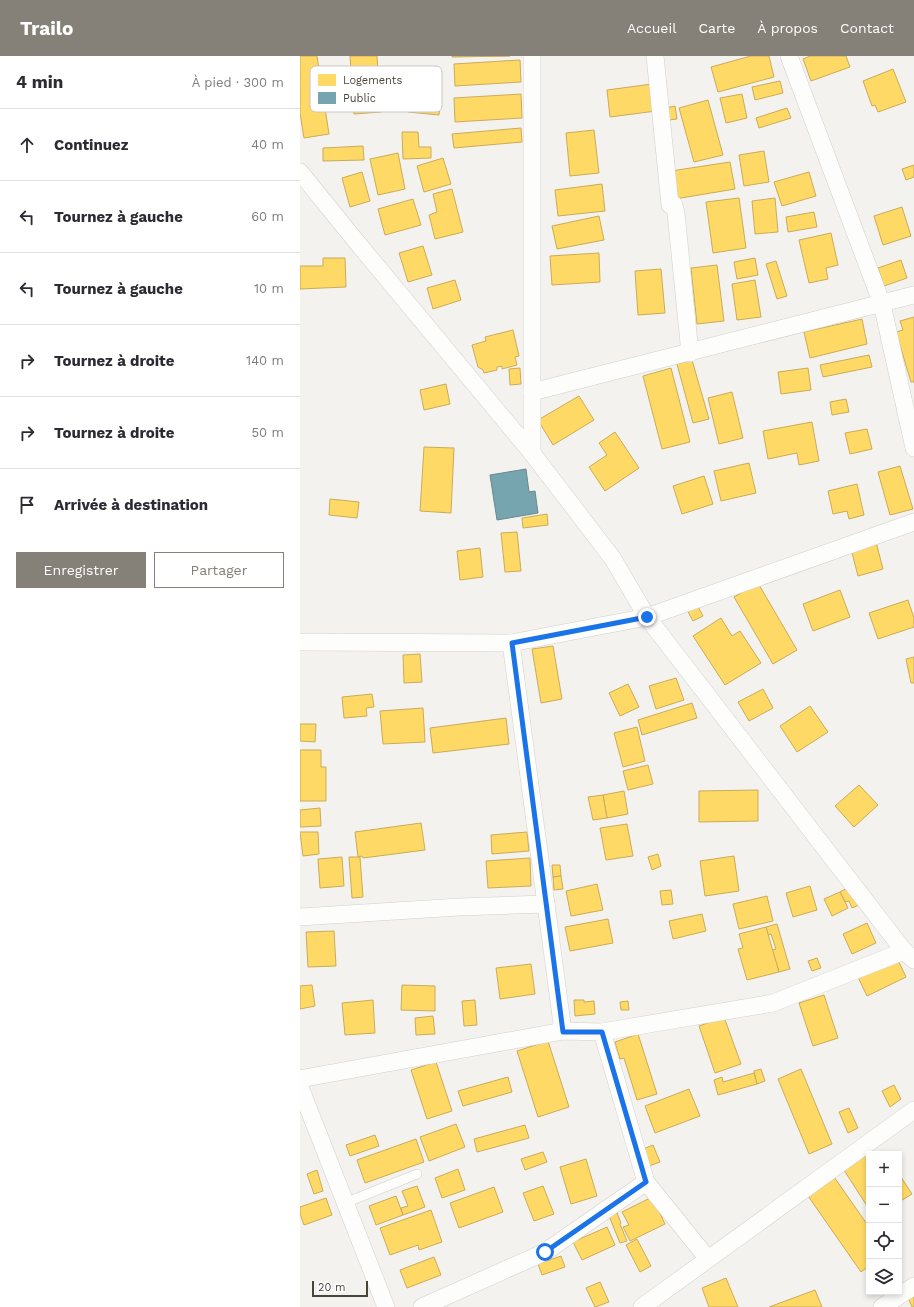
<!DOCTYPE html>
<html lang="fr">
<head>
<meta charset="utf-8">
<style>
	body { margin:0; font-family:"Work Sans",sans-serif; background:#f2f2f3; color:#2b2b33 }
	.controls { position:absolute; right:12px; bottom:12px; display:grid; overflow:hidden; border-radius:0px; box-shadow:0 2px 6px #0003 }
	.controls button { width:36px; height:36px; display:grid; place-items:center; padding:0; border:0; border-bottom:1px solid #e1e1e2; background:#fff; color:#2b2b33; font:20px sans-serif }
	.scale { position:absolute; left:12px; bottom:10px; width:56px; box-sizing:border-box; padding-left:4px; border:2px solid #4b4439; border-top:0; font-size:11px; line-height:14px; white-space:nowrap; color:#4b4439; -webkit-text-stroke:3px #fff; paint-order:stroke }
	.stop { position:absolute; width:12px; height:12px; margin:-9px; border:3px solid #1a73e8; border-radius:50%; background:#fff }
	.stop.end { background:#1a73e8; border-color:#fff; box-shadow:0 1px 4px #0008 }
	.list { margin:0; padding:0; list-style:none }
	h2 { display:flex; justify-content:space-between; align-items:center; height:52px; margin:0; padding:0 16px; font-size:17px }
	h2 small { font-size:13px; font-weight:400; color:#7c7c81 }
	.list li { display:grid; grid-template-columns:26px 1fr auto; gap:12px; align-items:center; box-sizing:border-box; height:72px; padding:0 16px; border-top:1px solid #e1e1e2 }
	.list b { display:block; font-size:15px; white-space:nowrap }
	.list em { font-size:13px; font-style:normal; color:#7c7c81 }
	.actions { display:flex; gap:8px; padding:12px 16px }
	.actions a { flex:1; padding:9px 0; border:1px solid #868178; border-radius:0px; text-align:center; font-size:14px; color:#868178 }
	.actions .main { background:#868178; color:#fff }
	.icon { flex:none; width:22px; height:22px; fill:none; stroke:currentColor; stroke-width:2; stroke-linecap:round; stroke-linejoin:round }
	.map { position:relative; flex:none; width:614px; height:1251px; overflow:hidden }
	header { display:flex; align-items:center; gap:24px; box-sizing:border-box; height:56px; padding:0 20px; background:#868178; color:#fff }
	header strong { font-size:19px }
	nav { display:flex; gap:22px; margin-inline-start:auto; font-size:14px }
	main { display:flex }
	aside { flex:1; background:#fff }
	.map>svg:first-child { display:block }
	.homes { fill:#ffd966; stroke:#c9ac58 }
	.public { fill:#76a5af; stroke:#69888c }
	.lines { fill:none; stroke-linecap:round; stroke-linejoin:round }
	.lane-casing { stroke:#d2d0cb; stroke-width:10 }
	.street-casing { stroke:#d2d0cb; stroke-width:18 }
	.lane { stroke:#fdfdfc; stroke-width:9 }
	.street { stroke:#fdfdfc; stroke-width:17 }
	.route { stroke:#1a73e8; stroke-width:5 }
	.key { fill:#fff; stroke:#c9c7c4; stroke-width:1 }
	.key-label { font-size:11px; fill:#4b4439 }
</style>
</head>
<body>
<header>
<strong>Trailo</strong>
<nav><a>Accueil</a><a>Carte</a><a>À propos</a><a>Contact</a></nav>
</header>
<main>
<aside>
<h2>4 min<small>À pied · 300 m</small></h2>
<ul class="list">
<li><svg class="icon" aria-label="ahead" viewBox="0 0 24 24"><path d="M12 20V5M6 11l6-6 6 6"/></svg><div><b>Continuez</b></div><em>40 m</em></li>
<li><svg class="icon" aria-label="left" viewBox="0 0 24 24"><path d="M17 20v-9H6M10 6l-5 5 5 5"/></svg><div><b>Tournez à gauche</b></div><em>60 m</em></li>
<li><svg class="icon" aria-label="left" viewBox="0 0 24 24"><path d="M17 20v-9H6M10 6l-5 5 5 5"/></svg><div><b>Tournez à gauche</b></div><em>10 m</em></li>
<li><svg class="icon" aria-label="right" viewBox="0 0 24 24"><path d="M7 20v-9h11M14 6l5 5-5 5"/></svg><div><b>Tournez à droite</b></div><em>140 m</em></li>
<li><svg class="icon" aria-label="right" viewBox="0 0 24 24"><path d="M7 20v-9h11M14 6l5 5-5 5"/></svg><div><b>Tournez à droite</b></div><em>50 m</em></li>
<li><svg class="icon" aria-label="arrive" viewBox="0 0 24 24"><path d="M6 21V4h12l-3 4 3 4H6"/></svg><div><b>Arrivée à destination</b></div></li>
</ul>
<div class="actions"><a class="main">Enregistrer</a><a>Partager</a></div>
</aside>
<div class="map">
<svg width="614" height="1251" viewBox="0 0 614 1251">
	<rect width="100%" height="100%" fill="#f4f2ee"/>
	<g class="homes">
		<polygon points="0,0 17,0 29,78 4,82 0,57"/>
		<polygon points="50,0 77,0 81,56 54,58"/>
		<polygon points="152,0 210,0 152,1"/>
		<polygon points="451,0 469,0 474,21 418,36 411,11"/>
		<polygon points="510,0 546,0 550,11 511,25 503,3"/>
		<polygon points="220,4 221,26 155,30 154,8"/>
		<polygon points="593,13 606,46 578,56 575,49 572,50 563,25"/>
		<polygon points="480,25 483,37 455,44 452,31"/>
		<polygon points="352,28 356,55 310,61 307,34"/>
		<polygon points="106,31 141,35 139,59 108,56"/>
		<polygon points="221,38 222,62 155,66 154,42"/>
		<polygon points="442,38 447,62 426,67 420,42"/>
		<polygon points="408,44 423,99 394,106 379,52"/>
		<polygon points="375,50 377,63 369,64 366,52"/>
		<polygon points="487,52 491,62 459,72 456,62"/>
		<polygon points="221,72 222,86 154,92 152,78"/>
		<polygon points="294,74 299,117 270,120 266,77"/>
		<polygon points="102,76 118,76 119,91 131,91 131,102 103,103"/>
		<polygon points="63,90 64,104 23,105 23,92"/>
		<polygon points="464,95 469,126 444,130 439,99"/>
		<polygon points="98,97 105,133 78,139 70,103"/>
		<polygon points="143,102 151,128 124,136 117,110"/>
		<polygon points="430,106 435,133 375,143 371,115"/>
		<polygon points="614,109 614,121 606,124 602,113"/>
		<polygon points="62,116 70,145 50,151 42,122"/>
		<polygon points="509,116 516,140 482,150 474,126"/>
		<polygon points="302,128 305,155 258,160 255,134"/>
		<polygon points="152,133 163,176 135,183 129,159 137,156 133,138"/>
		<polygon points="439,142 446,192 413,197 406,146"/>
		<polygon points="475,142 478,176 455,178 452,145"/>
		<polygon points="113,143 121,169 85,179 78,153"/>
		<polygon points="602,151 611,180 583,189 574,160"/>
		<polygon points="514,156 517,171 488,176 486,161"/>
		<polygon points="299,160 304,184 257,193 252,170"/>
		<polygon points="531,177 538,209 526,212 528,223 509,227 499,184"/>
		<polygon points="123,190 132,219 108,226 99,197"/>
		<polygon points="299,197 300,226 252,229 250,200"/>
		<polygon points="23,202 45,202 46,231 0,233 0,210 23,210"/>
		<polygon points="455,202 458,219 437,223 434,206"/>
		<polygon points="601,204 607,222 584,230 578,212"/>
		<polygon points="476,205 487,240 477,243 466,208"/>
		<polygon points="417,209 424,265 397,268 391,212"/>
		<polygon points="361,213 365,257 338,259 335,215"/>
		<polygon points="155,224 161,244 133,253 127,232"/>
		<polygon points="455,224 461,261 437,264 432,228"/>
		<polygon points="614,261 614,326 611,326 596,276 603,274 600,265"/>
		<polygon points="562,263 567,288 510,302 504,276"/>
		<polygon points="213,274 219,300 215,301 217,309 202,313 202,310 197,311 197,314 184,317 183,314 178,311 172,289 186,285 185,281"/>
		<polygon points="569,299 572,311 523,321 520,309"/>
		<polygon points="392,304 409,363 393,367 377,308"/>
		<polygon points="220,312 221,328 210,329 209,313"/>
		<polygon points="371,312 390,386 362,393 343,320"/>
		<polygon points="508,312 511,334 481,338 478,316"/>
		<polygon points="146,328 150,348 124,354 120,334"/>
		<polygon points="432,336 443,382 419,388 408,342"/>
		<polygon points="279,340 294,364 253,389 238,364"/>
		<polygon points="546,343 549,356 532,359 530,346"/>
		<polygon points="512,366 519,405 499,409 497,397 468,403 463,375"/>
		<polygon points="567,373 572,393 550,398 545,377"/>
		<polygon points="315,376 339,412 305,435 289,411 307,399 299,387"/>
		<polygon points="124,391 154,392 151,457 120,455"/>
		<polygon points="449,407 456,437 421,445 414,415"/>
		<polygon points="600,410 613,453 590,459 578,416"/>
		<polygon points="404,420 413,448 382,458 373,430"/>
		<polygon points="557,428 564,459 549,463 547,455 533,458 528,435"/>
		<polygon points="30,443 59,446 57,462 29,459"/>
		<polygon points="247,458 248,469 223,472 222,462"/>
		<polygon points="217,476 221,515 205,516 201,477"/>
		<polygon points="575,482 583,513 558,520 550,489"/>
		<polygon points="180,492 183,521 160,524 157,495"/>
		<polygon points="458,527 497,594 473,608 434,541"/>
		<polygon points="540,534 550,561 513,575 503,548"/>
		<polygon points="608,544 614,562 614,571 578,583 569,557"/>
		<polygon points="396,547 403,560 393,565 386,552"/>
		<polygon points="421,562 432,580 440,575 461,607 425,629 393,580"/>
		<polygon points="253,590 262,643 241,647 232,593"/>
		<polygon points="120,598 122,626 104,627 103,599"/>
		<polygon points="614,601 614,627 611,627 606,603"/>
		<polygon points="376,622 384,644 356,653 349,630"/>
		<polygon points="328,628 339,651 320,660 309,637"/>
		<polygon points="463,633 473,652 449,665 438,646"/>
		<polygon points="72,638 74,651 66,652 67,660 44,662 42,641"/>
		<polygon points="392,647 397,662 342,679 338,664"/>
		<polygon points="510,650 528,676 497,696 480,670"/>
		<polygon points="123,652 125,686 83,688 80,655"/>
		<polygon points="206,662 209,688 133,697 130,672"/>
		<polygon points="0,668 16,668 15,686 0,685"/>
		<polygon points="337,671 345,705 323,711 314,677"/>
		<polygon points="0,694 21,694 21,711 26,711 26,745 0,745"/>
		<polygon points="348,709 353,728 328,734 323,715"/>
		<polygon points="559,729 578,749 554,771 535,750"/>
		<polygon points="458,734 458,765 399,766 399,735"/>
		<polygon points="324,735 328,758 307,762 303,739"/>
		<polygon points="303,739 307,762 293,764 288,741"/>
		<polygon points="20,752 21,770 0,771 0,754"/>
		<polygon points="121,767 125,794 63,802 62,800 58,801 55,776"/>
		<polygon points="327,768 333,800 306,804 300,772"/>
		<polygon points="0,776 18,776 19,798 3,800"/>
		<polygon points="227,776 229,795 192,798 191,779"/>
		<polygon points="358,798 361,810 352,814 348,801"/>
		<polygon points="434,800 439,835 405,840 400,805"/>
		<polygon points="42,801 44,830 20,832 18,803"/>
		<polygon points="49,801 60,801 63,841 52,842"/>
		<polygon points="230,802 231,830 188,832 186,805"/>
		<polygon points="252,809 260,809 261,820 253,821"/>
		<polygon points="261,820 263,833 254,834 253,821"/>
		<polygon points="297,828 303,854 271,860 266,835"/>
		<polygon points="510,830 517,854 493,861 486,837"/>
		<polygon points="547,832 551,840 554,838 559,849 552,852 549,845 545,846 540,836"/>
		<polygon points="371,834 373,848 362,849 360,835"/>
		<polygon points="540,836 548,852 532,860 524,843"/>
		<polygon points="467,840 473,865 439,873 433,848"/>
		<polygon points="402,858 406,875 373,883 369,865"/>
		<polygon points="308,863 313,887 270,895 265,871"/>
		<polygon points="567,867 576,887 552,898 543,878"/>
		<polygon points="477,868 490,913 479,916 472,894 476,893 471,878 468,879 466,871"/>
		<polygon points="466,871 479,916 447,924 438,893 443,892 439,878"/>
		<polygon points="34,875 36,910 8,911 6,876"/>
		<polygon points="517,902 521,912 512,915 508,905"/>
		<polygon points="597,902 606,921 567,940 558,921"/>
		<polygon points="231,908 235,938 200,943 196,912"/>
		<polygon points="12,929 15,950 0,953 0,930"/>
		<polygon points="102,929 135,930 135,955 101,954"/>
		<polygon points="524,939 538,982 513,990 499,947"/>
		<polygon points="73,944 75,977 45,979 42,947"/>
		<polygon points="175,944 177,969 164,970 162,945"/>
		<polygon points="274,944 284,944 284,946 294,945 295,958 275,960"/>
		<polygon points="328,945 329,954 321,954 320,946"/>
		<polygon points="133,960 135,978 116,979 115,962"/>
		<polygon points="424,961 441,1008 415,1017 399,970"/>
		<polygon points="338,978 357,1038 337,1044 324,1002 320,1003 315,986"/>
		<polygon points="248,985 269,1051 238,1061 217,995"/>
		<polygon points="136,1006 152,1055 127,1063 111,1014"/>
		<polygon points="461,1013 465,1025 457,1028 454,1015"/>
		<polygon points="501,1013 532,1088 509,1098 478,1023"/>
		<polygon points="454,1017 457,1028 418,1039 414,1024 422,1021 423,1026"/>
		<polygon points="208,1021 212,1036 163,1050 158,1035"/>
		<polygon points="594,1029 601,1043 590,1051 582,1035"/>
		<polygon points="389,1033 400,1060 355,1077 345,1050"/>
		<polygon points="549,1052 558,1072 548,1077 539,1056"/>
		<polygon points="156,1068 165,1091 129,1105 120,1081"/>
		<polygon points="225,1069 229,1082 177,1096 174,1083"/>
		<polygon points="75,1079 79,1090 50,1100 46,1089"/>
		<polygon points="116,1083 124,1106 65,1127 57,1104"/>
		<polygon points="353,1089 360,1106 349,1110 343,1093"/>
		<polygon points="567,1095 569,1098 569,1153 542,1111"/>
		<polygon points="243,1096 247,1106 225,1114 221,1103"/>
		<polygon points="286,1103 297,1140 271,1148 260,1111"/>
		<polygon points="158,1113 165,1134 142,1142 135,1122"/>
		<polygon points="17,1114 23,1135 14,1138 7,1118"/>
		<polygon points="532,1118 569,1171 569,1210 561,1216 506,1137"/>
		<polygon points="599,1118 612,1138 599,1146"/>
		<polygon points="117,1130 125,1151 103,1159 101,1152 108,1150 102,1135"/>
		<polygon points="243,1130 254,1158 234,1165 223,1137"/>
		<polygon points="194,1131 203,1156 159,1172 150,1147"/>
		<polygon points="96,1140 103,1159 76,1169 69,1150"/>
		<polygon points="352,1141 365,1168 330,1185 323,1171 329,1169 322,1156"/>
		<polygon points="26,1142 32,1159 4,1169 0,1158 0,1151"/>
		<polygon points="131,1154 142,1186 119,1194 118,1189 90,1199 80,1172"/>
		<polygon points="317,1157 321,1167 320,1168 327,1185 320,1187 309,1160"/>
		<polygon points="307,1171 315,1189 282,1204 273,1186"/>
		<polygon points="337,1183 351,1210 340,1216 326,1189"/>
		<polygon points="261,1200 265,1211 242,1219 238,1208"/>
		<polygon points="134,1201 141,1219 107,1232 100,1214"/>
		<polygon points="426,1222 438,1251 409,1251 402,1232"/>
		<polygon points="300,1226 309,1246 295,1251 286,1232"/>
		<polygon points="515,1234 522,1251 469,1251"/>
		<polygon points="614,1240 614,1251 612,1251 608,1242"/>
	</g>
	<polygon class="public" points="226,413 229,436 235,435 238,457 197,464 190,419"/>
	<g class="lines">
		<g class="lane-casing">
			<polyline id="lane" points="45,1147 117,1118"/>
		</g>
		<g class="street-casing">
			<g id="street">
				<polyline points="355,0 370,149 374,149 376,157 390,297"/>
				<polyline points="489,0 582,248 614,392"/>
				<polyline points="0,116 55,184 232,397 313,503 347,561 604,895 614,904"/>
				<polyline points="232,336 614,239"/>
				<polyline points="232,397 232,0"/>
				<polyline points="0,586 211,587 347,561 614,466"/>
				<polyline points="211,587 263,975"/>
				<polyline points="0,861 159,851 246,848"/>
				<polyline points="302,976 346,1126 408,1203"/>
				<polyline points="0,1023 263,975 302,976 473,947 604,895"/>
				<polyline points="0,1031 86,1251"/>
				<polyline points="122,1251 245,1196 346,1126"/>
				<polyline points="342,1251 614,1054"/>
				<polyline points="582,1251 614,1230"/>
			</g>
		</g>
		<use href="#lane" class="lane"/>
		<use href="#street" class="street"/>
	</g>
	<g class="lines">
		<polyline class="route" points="245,1196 346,1126 302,976 263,976 212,587 347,561"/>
	</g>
	<rect x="10" y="10" width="132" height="46" rx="6" class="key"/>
	<rect x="18" y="18" width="18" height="12" fill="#ffd966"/>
	<rect x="18" y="36" width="18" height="12" fill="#76a5af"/>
	<g class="key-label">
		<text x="43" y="28">Logements</text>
		<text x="43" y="46">Public</text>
	</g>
</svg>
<div class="controls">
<button>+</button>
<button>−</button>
<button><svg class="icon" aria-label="locate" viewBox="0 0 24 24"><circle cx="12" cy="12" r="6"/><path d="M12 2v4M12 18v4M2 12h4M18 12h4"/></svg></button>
<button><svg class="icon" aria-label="layers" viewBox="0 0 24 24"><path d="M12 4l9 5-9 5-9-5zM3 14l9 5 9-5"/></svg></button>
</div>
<div class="scale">20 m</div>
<div class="stop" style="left:245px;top:1196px"></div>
<div class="stop end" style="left:347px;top:561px"></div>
</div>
</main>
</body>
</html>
